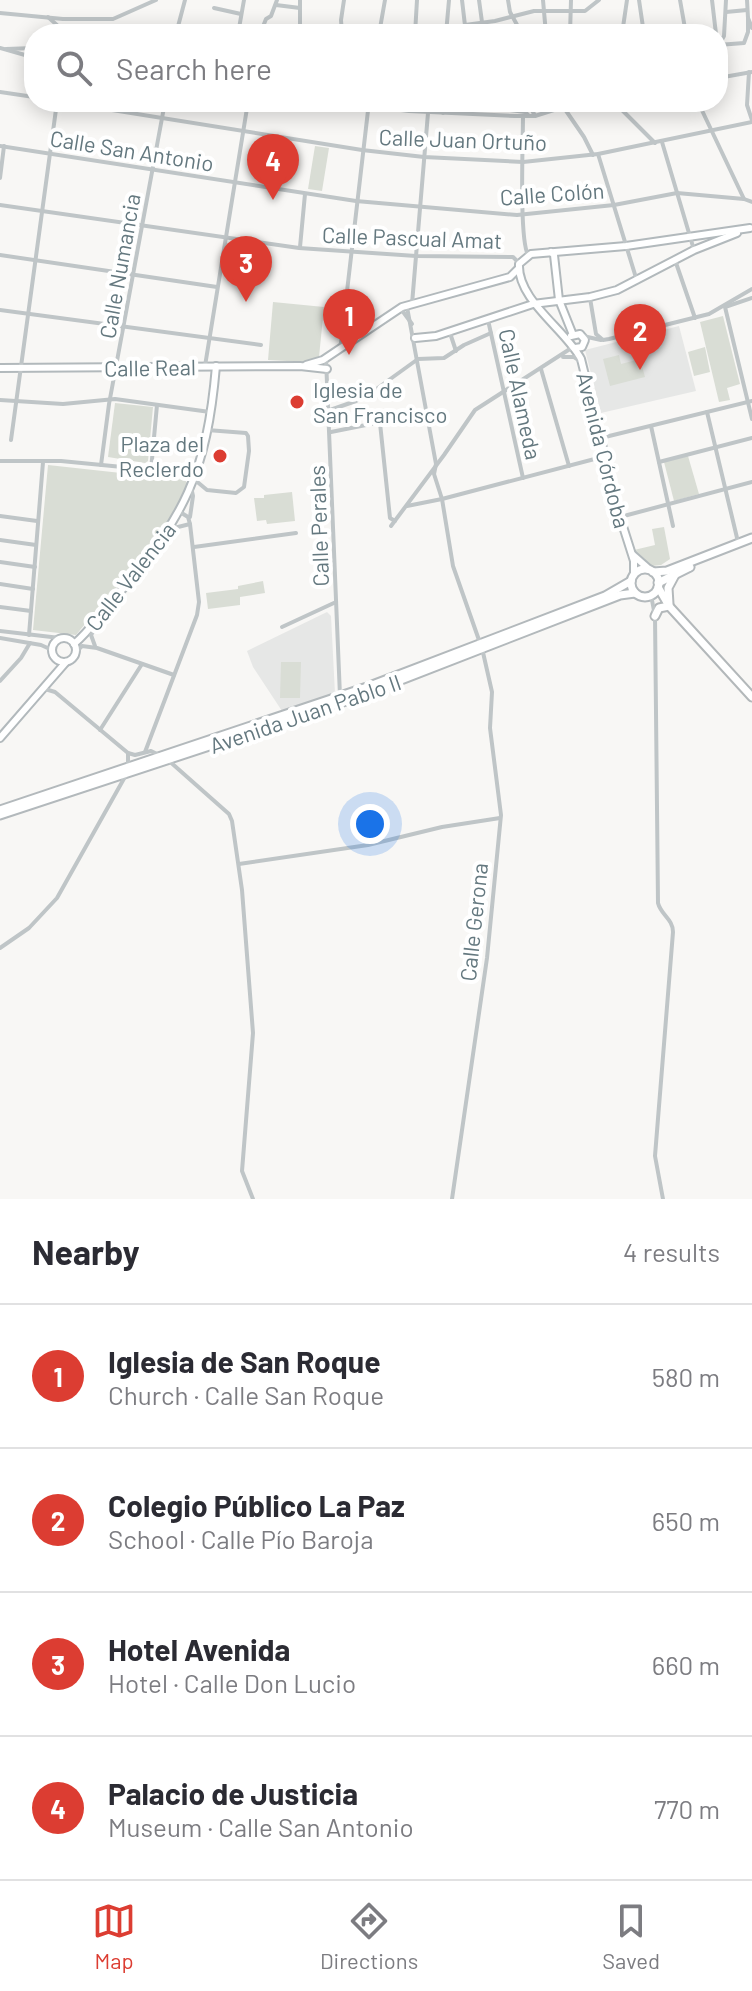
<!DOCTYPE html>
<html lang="en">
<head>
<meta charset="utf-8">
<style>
	body { margin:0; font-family:Barlow,sans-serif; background:#f7f7f7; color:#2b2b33 }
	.you { position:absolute; left:370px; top:824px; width:28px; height:28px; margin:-20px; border:6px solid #fff; border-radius:50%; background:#1a73e8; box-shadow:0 0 0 12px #1a73e833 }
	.badge { display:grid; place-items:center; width:52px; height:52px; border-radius:50%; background:#dc3d32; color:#fff; font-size:26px; font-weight:700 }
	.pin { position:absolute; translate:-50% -66px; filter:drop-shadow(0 2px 4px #0008) }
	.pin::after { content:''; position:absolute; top:42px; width:28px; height:24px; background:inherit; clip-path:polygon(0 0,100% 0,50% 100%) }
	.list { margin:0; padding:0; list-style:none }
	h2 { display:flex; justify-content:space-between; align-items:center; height:104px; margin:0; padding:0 32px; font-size:34px }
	h2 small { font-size:26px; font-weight:400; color:#7c7c81 }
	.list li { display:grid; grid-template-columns:52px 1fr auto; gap:24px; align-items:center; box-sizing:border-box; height:144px; padding:0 32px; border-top:2px solid #e1e1e2 }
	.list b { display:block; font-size:30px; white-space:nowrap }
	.list p { margin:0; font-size:26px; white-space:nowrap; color:#7c7c81 }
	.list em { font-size:26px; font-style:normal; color:#7c7c81 }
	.icon { flex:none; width:44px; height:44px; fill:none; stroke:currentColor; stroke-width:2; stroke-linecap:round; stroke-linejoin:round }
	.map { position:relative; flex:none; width:752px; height:1199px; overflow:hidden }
	.search { position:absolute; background:#fff; box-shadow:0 4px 20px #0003; left:24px; right:24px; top:24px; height:88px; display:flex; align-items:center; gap:20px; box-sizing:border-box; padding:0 28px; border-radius:32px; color:#7c7c81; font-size:30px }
	.sheet { height:680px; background:#fff }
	nav { display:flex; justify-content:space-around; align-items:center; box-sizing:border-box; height:112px; border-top:2px solid #e1e1e2; background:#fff; font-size:22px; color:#7c7c81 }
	nav a { display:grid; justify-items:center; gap:4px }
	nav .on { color:#dc3d32 }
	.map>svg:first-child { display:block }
	.built { fill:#e6e7e6 }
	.green { fill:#d9ddd5 }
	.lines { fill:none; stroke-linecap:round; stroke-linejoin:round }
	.secondary-casing { stroke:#b2b9bc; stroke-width:10 }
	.primary-casing { stroke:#b3b9bc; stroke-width:11 }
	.trunk-casing { stroke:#b3b8ba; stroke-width:11 }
	.minor { stroke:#bfc5c7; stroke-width:4 }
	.secondary { stroke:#fff; stroke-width:6 }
	.primary { stroke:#fff; stroke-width:7 }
	.trunk { stroke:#fff; stroke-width:7 }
	.poi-dot { fill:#dc3d32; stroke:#fff; stroke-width:3 }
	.labels { text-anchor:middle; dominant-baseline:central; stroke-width:8; stroke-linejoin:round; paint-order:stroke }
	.street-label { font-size:22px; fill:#64787f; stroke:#fff }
	.poi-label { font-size:22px; fill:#64787f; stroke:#fff; text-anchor:start }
</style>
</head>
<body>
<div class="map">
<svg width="752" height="1199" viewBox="0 0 752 1199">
	<rect width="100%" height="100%" fill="#f8f7f5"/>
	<g class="built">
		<polygon points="679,326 696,391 601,413 585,350"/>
		<polygon points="327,612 331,616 335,694 282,711 253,667 247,651"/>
	</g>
	<g class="green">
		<polygon points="315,146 329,148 322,191 308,189"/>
		<polygon points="273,302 324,307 319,357 306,362 268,360"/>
		<polygon points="723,316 740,384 727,388 730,400 719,402 700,322"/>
		<polygon points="705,347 710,372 694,376 688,352"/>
		<polygon points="619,355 621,364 640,359 645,377 610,386 603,359"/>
		<polygon points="115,403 153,407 148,461 145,463 108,457"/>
		<polygon points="688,456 699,494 674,501 664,462"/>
		<path d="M48 465 185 480 187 483C171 533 110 593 76 635L33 630Z"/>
		<polygon points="292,492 295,521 267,524 266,520 257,521 254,498 264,498 264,495"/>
		<polygon points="664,527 670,559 661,565 652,566 634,550 655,545 652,529"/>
		<polygon points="263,581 265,593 240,597 240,605 208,609 206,593 238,589 238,586"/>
		<polygon points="281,662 301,662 300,698 280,698"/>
	</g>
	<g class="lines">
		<g class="secondary-casing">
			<g id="secondary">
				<polyline points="551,252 554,255 559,300 573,335"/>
				<polyline points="571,336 580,334 585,340 582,347 575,348"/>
				<polyline points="415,338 436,336 533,304 590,297 617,290 694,250 737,233"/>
				<polyline points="306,365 323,360 402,307 510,277 518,269"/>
				<polyline points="0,368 300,366 327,369"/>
				<polyline points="633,555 650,570"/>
				<path d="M634 574V561L620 517 581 359C566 330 517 300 519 264L531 254 626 246 750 228"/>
				<circle cx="64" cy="650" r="12"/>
				<path d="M74 644C90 631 101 613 115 598 184 518 207 473 216 366"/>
				<polyline points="0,738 66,662"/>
			</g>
		</g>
		<g class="primary-casing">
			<g id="primary">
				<circle cx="645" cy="583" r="14"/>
				<polyline points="653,572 667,571 752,538"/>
				<polyline points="658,583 690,567"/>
				<polyline points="0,810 367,687 605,596 631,581"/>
				<polyline points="0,815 352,699 620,595 635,593"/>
			</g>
		</g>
		<g class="trunk-casing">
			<g id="trunk">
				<polyline points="658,587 669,606 752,697"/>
				<polyline points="669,604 668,588 676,573"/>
				<polyline points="655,616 659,608 669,606"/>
			</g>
		</g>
		<g class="minor">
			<polyline points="462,0 466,34"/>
			<polyline points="479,0 482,22 487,34"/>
			<polyline points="508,0 510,12 522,34"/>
			<polyline points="543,0 546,34"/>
			<polyline points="639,0 644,34"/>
			<polyline points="680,0 686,34"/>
			<polyline points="712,0 716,34"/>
			<polyline points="747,0 748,18 752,28"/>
			<polyline points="276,5 300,8"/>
			<polyline points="214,8 241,14"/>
			<polyline points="726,12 747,10"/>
			<polyline points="0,13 63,19 113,19 156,0"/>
			<polyline points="48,17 58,26 59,34"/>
			<polyline points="465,25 495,21 534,11 585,11 599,0"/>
			<polyline points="176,34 185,0"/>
			<polyline points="238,34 244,0"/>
			<polyline points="260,34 266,19 271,16 277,0"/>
			<polyline points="300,34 300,0"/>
			<polyline points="342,34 341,20 344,0"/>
			<polyline points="379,34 385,0"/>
			<polyline points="415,34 417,0"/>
			<polyline points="446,34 449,0"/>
			<polyline points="570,34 571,0"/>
			<polyline points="622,34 627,0"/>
			<polyline points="720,43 724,36 726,0"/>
			<polyline points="718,45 744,43 748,32 748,18"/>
			<polyline points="0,48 25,55"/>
			<polyline points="6,49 34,48"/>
			<polyline points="749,72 747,105 752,120"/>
			<polyline points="718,78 752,72"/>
			<polyline points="0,92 34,97"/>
			<polyline points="62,102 362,150 424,157 523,162 598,154 752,122"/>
			<polyline points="339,102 409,111 515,116 535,116 579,102"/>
			<polyline points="477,102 486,107 525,112 529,116"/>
			<polyline points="528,102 535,116"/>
			<polyline points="560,102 584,137 593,155"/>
			<polyline points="618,102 621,109 655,143"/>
			<polyline points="698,102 744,199"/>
			<polyline points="443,113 444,102"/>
			<path d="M523 116C523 142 519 238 528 255"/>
			<polyline points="662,142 694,250"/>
			<polyline points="0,146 356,201 517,215 614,205 677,193 744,199 752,202"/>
			<polyline points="598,154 637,281"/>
			<polyline points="0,178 4,146"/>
			<polyline points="0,205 299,248 416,256 513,257 519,263"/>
			<polyline points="300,247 305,194"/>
			<polyline points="0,255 217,287"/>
			<polyline points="675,260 695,318"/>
			<polyline points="590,298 596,334 603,340 609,339 709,314 752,289"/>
			<polyline points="752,298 725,307 752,419"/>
			<polyline points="412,304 428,113"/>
			<polyline points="407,307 436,464 434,474 442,499 453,566 480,643"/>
			<polyline points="401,309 412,324"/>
			<polyline points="0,310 261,345"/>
			<polyline points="488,320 523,478"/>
			<polyline points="450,333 456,351"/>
			<polyline points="583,336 601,340"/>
			<polyline points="343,345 341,343 369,102"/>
			<polyline points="563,357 574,357 580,361"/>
			<polyline points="326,359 340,696"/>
			<polyline points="205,366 248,102"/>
			<polyline points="541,369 569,466"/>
			<polyline points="0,400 63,404 115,399 210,412"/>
			<polyline points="330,410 356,401 375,390 418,359 444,358 464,345 491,333"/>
			<polyline points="707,412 738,542"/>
			<polyline points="380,423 390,518 395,521"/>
			<polyline points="651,426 673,526"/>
			<polyline points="331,432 426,413"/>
			<polyline points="601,438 752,401"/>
			<polyline points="11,440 57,102"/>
			<polyline points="0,461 61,461 194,474"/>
			<polyline points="659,462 752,438"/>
			<polyline points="101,465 109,404 165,102"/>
			<polyline points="151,470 157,405"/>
			<polyline points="195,480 207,490 236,493 244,487 249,451 248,436 246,433 207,430"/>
			<polyline points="407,506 442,499 606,456"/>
			<polyline points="0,516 37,521"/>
			<polyline points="190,517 193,496 191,487"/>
			<polyline points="620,517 752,482"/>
			<polyline points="391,526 444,455 475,410 573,347"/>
			<polyline points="170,529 190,524"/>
			<polyline points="0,540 36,545"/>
			<polyline points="194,547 296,533"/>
			<polyline points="0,562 35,567"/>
			<polyline points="0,584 33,589"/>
			<path d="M651 595 655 616 658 903C661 915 673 919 673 932L655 1156 663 1199"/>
			<polyline points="0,607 31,611"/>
			<polyline points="282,627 336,602"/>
			<polyline points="0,631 60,638"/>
			<polyline points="29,635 43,462"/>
			<polyline points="0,638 41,645 52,650"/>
			<polyline points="95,646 91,635 106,612"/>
			<polyline points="76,652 82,646 97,648 174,675"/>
			<polyline points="0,681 21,658 30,643"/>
			<polyline points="45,689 55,692 128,753 128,766"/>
			<polyline points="100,730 142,664"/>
			<polyline points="145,752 197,615 199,602 190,524 188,517 180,512"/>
			<polyline points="128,753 135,755 151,751 161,756"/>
			<polyline points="168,760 229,814 232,821 242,890 253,1033 242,1171 253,1199"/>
			<polyline points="239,864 368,845 442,827 500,818"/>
			<polyline points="0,948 29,928 57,898 126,775"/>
			<polyline points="452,1199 487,958 501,815 490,728 492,692 482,648"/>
		</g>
		<use href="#secondary" class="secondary"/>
		<use href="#primary" class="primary"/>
		<use href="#trunk" class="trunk"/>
	</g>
	<g class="poi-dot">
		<circle cx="297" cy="402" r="8"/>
		<circle cx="220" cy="456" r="8"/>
	</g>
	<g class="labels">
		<g class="street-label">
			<text transform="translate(463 139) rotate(2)">Calle Juan Ortuño</text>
			<text transform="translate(132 150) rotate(9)">Calle San Antonio</text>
			<text transform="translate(552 193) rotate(-4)">Calle Colón</text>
			<text transform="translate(412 237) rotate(2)">Calle Pascual Amat</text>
			<text transform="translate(119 266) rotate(-80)">Calle Numancia</text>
			<text transform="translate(150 367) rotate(-1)">Calle Real</text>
			<text transform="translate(521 394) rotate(78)">Calle Alameda</text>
			<text transform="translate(604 450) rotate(76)">Avenida Córdoba</text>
			<text transform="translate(318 526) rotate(-92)">Calle Perales</text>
			<text transform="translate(130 576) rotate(-52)">Calle Valencia</text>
			<text transform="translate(305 713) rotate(-19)">Avenida Juan Pablo II</text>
			<text transform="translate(473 922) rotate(-84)">Calle Gerona</text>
		</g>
		<g class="poi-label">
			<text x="313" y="389">Iglesia de<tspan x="313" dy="25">San Francisco</tspan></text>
			<text x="204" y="443" text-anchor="end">Plaza del<tspan x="204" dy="25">Reclerdo</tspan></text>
		</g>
	</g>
</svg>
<div class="you"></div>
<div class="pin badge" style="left:349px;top:355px">1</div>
<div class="pin badge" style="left:640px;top:370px">2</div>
<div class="pin badge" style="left:246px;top:302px">3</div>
<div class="pin badge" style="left:273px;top:200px">4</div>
<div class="search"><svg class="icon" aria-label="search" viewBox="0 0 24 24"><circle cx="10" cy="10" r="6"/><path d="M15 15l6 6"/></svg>Search here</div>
</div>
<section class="sheet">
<h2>Nearby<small>4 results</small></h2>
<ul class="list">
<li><span class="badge">1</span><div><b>Iglesia de San Roque</b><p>Church · Calle San Roque</p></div><em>580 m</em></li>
<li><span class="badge">2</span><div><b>Colegio Público La Paz</b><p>School · Calle Pío Baroja</p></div><em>650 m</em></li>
<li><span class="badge">3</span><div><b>Hotel Avenida</b><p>Hotel · Calle Don Lucio</p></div><em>660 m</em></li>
<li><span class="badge">4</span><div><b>Palacio de Justicia</b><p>Museum · Calle San Antonio</p></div><em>770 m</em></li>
</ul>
</section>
<nav>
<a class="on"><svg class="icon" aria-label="map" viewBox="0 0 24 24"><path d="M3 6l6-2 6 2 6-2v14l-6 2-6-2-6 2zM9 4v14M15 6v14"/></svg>Map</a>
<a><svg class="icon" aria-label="directions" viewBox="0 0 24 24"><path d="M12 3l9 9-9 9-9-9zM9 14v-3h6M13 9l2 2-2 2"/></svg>Directions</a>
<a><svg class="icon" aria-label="saved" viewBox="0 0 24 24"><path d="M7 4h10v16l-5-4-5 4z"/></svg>Saved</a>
</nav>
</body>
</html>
